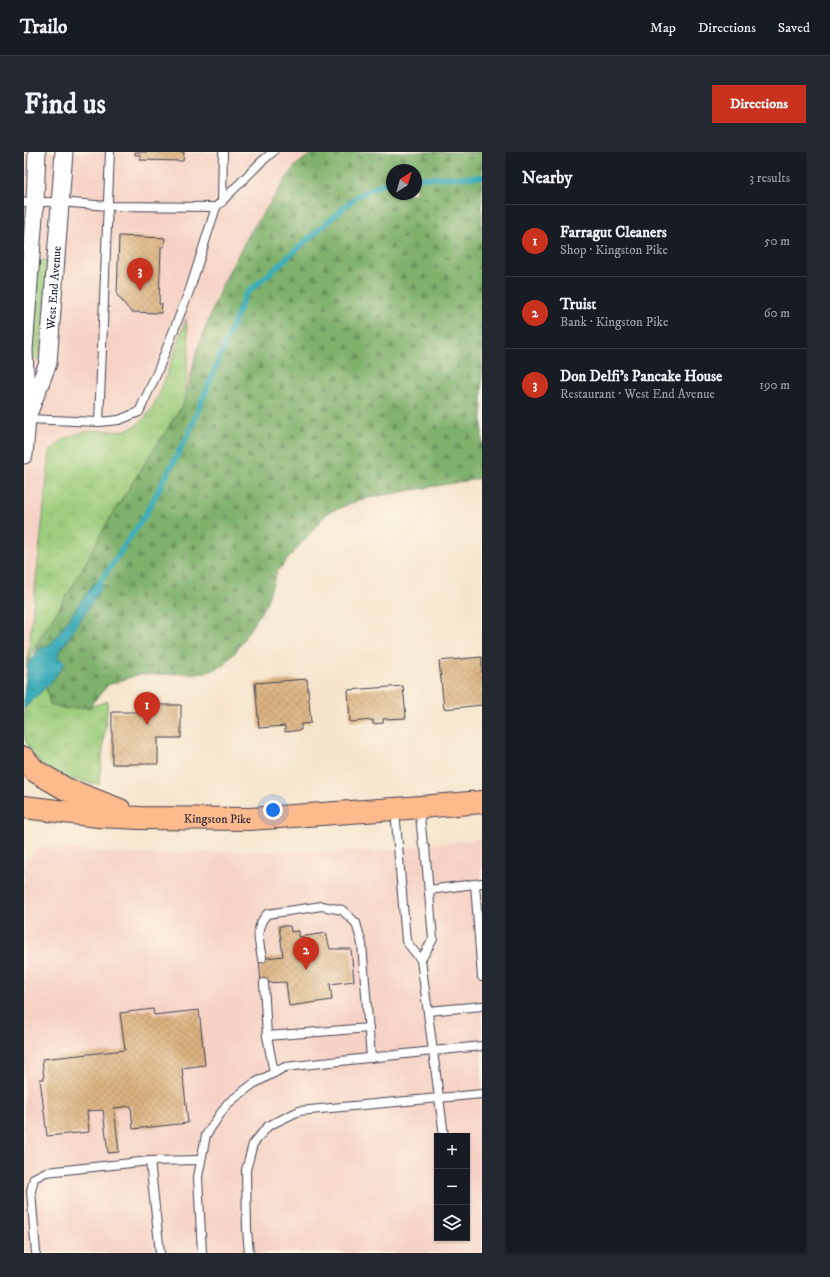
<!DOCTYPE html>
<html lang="en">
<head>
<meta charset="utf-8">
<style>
	body { margin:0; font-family:"IM FELL DW Pica",serif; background:#242831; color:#f1f3f6 }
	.controls { position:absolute; right:12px; bottom:12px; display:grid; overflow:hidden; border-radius:0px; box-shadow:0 1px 3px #0004 }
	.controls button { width:36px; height:36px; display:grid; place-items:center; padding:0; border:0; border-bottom:1px solid #363941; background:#171b24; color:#f1f3f6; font:20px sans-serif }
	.compass { position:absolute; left:362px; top:12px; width:36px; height:36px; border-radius:50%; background:#171b24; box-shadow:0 1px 3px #0004; rotate:37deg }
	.you { position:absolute; left:249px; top:658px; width:14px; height:14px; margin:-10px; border:3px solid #fff; border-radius:50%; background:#1a73e8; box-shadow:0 0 0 6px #1a73e833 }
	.badge { display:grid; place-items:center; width:26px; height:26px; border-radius:50%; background:#c8321e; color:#fff; font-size:13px; font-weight:700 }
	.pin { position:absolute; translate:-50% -33px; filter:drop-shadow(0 1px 2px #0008) }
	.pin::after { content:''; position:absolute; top:21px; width:14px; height:12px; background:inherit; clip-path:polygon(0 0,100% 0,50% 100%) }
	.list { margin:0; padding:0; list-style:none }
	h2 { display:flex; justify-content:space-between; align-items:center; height:52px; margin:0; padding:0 16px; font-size:17px }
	h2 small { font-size:13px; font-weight:400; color:#9ea1a6 }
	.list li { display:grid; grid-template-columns:26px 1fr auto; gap:12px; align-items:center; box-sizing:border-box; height:72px; padding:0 16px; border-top:1px solid #363941 }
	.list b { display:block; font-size:15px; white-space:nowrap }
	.list p { margin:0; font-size:13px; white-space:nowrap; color:#9ea1a6 }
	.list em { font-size:13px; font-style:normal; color:#9ea1a6 }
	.icon { flex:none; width:22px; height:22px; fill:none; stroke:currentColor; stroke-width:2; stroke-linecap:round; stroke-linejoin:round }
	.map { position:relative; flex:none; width:458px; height:1101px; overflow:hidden; border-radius:0px }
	header { display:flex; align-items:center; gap:24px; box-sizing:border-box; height:56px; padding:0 20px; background:#171b24; border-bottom:1px solid #363941 }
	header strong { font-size:19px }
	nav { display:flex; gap:22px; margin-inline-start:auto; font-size:14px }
	.intro { display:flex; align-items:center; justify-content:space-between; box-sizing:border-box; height:96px; padding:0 24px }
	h1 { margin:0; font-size:28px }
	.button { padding:10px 18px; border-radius:0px; background:#c8321e; color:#fff; font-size:14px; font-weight:700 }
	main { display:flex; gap:24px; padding:0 24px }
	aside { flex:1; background:#171b24; border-radius:0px; box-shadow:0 1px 3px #0004 }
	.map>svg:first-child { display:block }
	.built { fill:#f6d2c5; fill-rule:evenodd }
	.grass { fill:url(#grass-tufts); stroke:#60785c }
	.forest { fill:url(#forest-firs); stroke:#506a54; fill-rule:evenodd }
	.garden { fill:url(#garden-dots); stroke:#60785c }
	.water { fill:url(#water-ripples); stroke:#30687a }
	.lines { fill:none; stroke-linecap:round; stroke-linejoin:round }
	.stream { stroke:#3dadb9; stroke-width:5.5 }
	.building { fill:url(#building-cross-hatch) }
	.service-casing { stroke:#423f51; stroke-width:10 }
	.minor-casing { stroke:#423f51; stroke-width:19 }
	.primary-casing { stroke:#423f51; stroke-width:24 }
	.service { stroke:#fff; stroke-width:8 }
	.minor { stroke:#fff; stroke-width:17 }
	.primary { stroke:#fcba8d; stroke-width:22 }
	.labels { text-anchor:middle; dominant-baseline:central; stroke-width:3; stroke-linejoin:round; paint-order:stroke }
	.street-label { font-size:12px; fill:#22223b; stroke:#fcf5e5 }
</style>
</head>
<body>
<header>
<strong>Trailo</strong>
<nav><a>Map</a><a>Directions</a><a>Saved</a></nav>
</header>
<div class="intro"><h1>Find us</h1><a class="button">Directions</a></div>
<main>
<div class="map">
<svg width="458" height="1101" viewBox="0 0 458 1101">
	<defs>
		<pattern id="grass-tufts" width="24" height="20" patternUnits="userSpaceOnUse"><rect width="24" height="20" fill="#9dce7d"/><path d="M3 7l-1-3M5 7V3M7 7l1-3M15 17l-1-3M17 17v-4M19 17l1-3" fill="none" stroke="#87b16d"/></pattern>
		<pattern id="forest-firs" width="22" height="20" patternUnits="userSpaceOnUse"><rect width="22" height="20" fill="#7eb16c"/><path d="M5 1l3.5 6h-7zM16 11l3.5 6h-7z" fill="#67905a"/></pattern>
		<pattern id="garden-dots" width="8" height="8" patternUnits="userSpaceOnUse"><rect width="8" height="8" fill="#9dce7d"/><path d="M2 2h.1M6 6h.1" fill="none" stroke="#87b16d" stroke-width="1.8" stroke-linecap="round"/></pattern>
		<pattern id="water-ripples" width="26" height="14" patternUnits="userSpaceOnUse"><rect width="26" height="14" fill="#3dadb9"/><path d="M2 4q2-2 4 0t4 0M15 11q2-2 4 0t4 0" fill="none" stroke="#338c98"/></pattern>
		<pattern id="building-cross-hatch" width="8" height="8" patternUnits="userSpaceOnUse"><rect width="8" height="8" fill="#dcb27f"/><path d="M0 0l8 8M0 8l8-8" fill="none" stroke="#bc996f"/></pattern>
	</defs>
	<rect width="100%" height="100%" fill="#fcf5e5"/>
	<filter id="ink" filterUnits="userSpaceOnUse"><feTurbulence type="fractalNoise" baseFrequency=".025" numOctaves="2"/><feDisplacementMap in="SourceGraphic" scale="8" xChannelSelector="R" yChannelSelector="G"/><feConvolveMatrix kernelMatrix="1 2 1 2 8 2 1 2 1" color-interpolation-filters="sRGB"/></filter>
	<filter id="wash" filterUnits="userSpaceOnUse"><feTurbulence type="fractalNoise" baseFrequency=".012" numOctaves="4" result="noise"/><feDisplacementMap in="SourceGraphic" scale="16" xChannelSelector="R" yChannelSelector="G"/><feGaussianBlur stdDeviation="0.9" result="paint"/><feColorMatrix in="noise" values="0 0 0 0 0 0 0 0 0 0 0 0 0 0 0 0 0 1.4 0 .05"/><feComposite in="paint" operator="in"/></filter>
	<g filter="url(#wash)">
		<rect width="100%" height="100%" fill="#f6e5cc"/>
		<g class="built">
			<polygon points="0,0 289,0 271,14 225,82 197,135 173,198 160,251 87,364 11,494 0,502"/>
			<path d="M458 687V1101H0V709L3 705 18 695 111 703 224 699H353ZM413 984H443V1086H413Z"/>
		</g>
		<g class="grass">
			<path d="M162 167 165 194 160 251 87 364 50 432 11 494 3 513 26 299C37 288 50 281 66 279 83 277 98 284 114 272 132 258 138 234 146 214 151 198 157 183 162 167Z"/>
			<path d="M22 534 26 552 65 555 84 549 75 632C64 630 45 628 35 623 19 616 3 600 0 582 0 574 0 565 0 557Z"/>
		</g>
		<path class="forest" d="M289 0H458V326L338 347 303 361 253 420 242 452 212 499 199 514 180 521 113 523 84 533 65 555 41 557 26 552 22 534 13 510 11 494 50 432 87 364 160 251 173 198 197 135 225 82 271 14ZM368 18H392V42H368Z"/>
		<polygon class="garden" points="19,108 23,109 25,113 16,204 12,208 8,205 7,201 14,112"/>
		<path class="water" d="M71 430 79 433 33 504 41 510C32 528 14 542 0 557V544L3 513 14 498 27 492Z"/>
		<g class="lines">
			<g class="stream">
				<polyline points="392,26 458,25"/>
				<polyline points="72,436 120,365 164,283 221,143 333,44 358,32 368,30"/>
			</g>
		</g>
		<g id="blocks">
			<g class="building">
				<polygon points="111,0 160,0 159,9 116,8 117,3 111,3"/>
				<polygon points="95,84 141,86 140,95 137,95 135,152 138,152 137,161 107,160 93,143"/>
				<polygon points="458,505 458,553 420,557 415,509"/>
				<polygon points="283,527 287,571 277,572 277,578 261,580 261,574 235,576 231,531"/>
				<polygon points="379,534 382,566 359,567 359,571 349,572 349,568 326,570 324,538"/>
				<polygon points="135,553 157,553 157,586 134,586 134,612 88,612 88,560 135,560"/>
				<polygon points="255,774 266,774 267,780 275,779 275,785 302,781 306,797 327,797 330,829 306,832 308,848 265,854 262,830 237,831 235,807 259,804"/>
				<polygon points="129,857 130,863 175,858 181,913 158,916 164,971 109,977 107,954 90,956 95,1000 84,1001 79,958 63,959 65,980 23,984 16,927 20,927 18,907 101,898 96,861"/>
			</g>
		</g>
	</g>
	<g filter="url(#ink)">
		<use href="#blocks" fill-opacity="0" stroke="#423f51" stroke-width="1"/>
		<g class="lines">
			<g class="service-casing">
				<g id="service">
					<polyline points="0,50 36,50 84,54 192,55"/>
					<polyline points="198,50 199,0"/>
					<polyline points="3,267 75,270 95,268 115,260 133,221 166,137 192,55 237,10 249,0"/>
					<polyline points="75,270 86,0"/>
					<polyline points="371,658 382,789 397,808 409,787 401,695 399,693 395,655"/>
					<polyline points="451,732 458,825"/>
					<polyline points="405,738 458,731"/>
					<path d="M238 806C235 789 230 776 243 762L298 754 318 758 332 771 338 792 347 906"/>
					<polyline points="240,831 243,884 250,921"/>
					<polyline points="404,859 458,854"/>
					<polyline points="243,884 345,876"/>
					<polyline points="420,984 409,899 458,894"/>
					<polyline points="12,1101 7,1039 10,1026 22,1020 126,1009"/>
					<polyline points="136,1101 126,1009 177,1008"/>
					<polyline points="178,1101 174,1025 182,983 203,952 229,932 261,915 409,899 397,808"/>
					<polyline points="225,1101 223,1078 222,1018 229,992 244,974 275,959 458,942"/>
				</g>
			</g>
			<g class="minor-casing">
				<g id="minor">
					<path id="s1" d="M5 260 24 211 40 0"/>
					<polyline points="0,303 3,267 0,198 11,50 13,0"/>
				</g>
			</g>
			<g class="primary-casing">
				<g id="primary">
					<polyline points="0,606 11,619 42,637 96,658"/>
					<path id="s2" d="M0 655 74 664 116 666 225 667 384 656 458 650"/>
				</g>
			</g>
			<use href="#service" class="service"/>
			<use href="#minor" class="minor"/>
			<use href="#primary" class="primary"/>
		</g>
	</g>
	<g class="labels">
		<g class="street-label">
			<text stroke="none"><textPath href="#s1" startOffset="128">West End Avenue</textPath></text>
			<text stroke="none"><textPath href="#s2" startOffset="194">Kingston Pike</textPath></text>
		</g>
	</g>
</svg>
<div class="controls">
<button>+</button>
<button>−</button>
<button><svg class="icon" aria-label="layers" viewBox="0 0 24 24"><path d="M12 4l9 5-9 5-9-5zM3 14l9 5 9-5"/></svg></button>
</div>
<svg class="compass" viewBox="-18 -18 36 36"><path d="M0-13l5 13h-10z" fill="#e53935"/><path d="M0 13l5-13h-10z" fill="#9ea1a6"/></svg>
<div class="you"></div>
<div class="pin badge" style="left:123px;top:573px">1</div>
<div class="pin badge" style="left:282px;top:818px">2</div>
<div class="pin badge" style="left:116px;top:139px">3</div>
</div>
<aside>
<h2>Nearby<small>3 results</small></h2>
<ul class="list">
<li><span class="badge">1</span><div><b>Farragut Cleaners</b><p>Shop · Kingston Pike</p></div><em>50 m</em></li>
<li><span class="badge">2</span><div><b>Truist</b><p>Bank · Kingston Pike</p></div><em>60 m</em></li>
<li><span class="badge">3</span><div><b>Don Delfi's Pancake House</b><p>Restaurant · West End Avenue</p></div><em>190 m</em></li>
</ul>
</aside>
</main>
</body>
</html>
